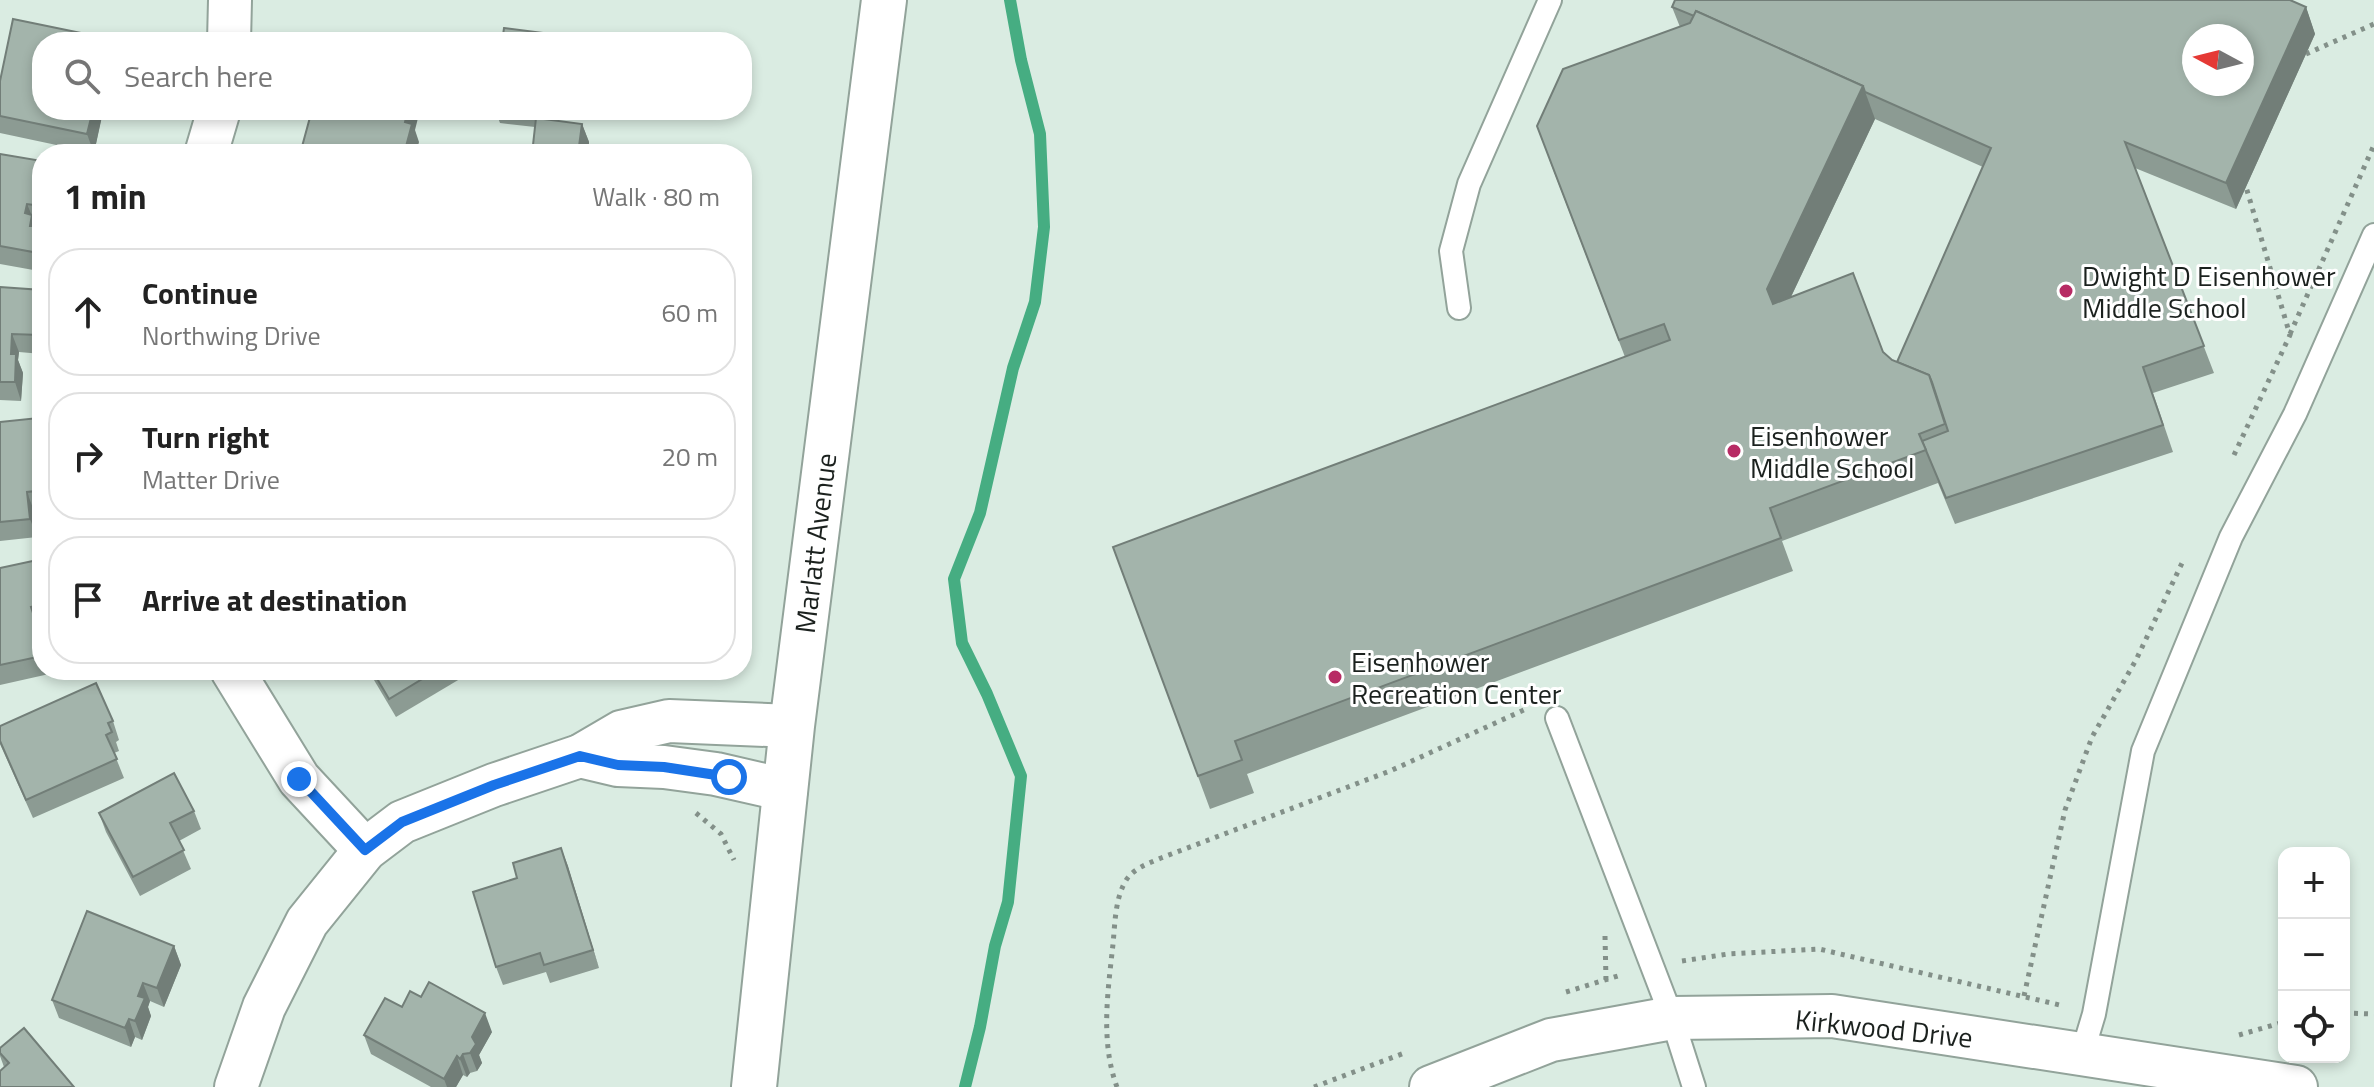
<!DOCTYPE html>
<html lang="en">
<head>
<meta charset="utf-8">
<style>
	body { margin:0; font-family:"Titillium Web",sans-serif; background:#f6f6f6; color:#222 }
	.controls { position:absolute; right:24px; bottom:24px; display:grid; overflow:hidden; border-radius:16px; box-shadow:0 4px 12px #0003 }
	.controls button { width:72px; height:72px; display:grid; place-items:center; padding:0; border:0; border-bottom:2px solid #e0e0e0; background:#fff; color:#222; font:40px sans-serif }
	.compass { position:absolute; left:2182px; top:24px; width:72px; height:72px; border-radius:50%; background:#fff; box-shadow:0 4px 12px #0003; rotate:277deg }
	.stop { position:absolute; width:24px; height:24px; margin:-18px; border:6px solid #1a73e8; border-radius:50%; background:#fff }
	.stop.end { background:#1a73e8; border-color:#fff; box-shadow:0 2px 8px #0008 }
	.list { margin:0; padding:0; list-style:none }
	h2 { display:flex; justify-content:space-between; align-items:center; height:104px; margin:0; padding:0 32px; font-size:34px }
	h2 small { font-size:26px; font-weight:400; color:#767676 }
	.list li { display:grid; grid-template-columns:52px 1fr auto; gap:24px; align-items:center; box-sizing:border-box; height:128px; margin:0 16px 16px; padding:0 16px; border:2px solid #e0e0e0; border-radius:32px }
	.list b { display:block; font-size:30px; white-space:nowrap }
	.list p { margin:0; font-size:26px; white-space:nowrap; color:#767676 }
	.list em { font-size:26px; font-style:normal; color:#767676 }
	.icon { flex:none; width:44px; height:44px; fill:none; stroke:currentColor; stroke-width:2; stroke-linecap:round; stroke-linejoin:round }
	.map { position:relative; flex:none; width:2374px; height:1087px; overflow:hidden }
	.search { position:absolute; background:#fff; box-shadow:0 4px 12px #0003; left:32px; top:32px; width:720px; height:88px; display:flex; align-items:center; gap:20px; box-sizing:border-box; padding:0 28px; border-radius:32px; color:#767676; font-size:30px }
	.panel { position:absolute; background:#fff; box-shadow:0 4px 12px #0003; left:32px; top:144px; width:720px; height:536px; border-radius:32px }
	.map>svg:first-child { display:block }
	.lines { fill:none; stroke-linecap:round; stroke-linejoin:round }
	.stream { stroke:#46ad82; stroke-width:12 }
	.lane-casing { stroke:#92a39a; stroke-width:26 }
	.street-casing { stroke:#92a39a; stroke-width:46 }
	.secondary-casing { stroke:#92a39a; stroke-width:48 }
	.path { stroke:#839089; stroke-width:5; stroke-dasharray:4 6; stroke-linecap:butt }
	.lane { stroke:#fff; stroke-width:22 }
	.street { stroke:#fff; stroke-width:42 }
	.secondary { stroke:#fff; stroke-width:44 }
	.wall { fill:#8c9b93; fill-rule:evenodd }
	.shaded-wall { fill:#727e78 }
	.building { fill:#a3b4ab; stroke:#727e78; stroke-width:2; fill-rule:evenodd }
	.route { stroke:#1a73e8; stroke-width:10 }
	.poi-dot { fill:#b72b64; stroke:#fff; stroke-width:3 }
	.labels { text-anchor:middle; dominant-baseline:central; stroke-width:6; stroke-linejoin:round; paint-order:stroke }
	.poi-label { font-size:28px; fill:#1b211e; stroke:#fff; text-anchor:start }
	.street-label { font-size:28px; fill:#1b211e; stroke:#fff }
</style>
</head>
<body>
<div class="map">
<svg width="2374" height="1087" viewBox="0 0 2374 1087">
	<rect width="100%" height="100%" fill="#daece2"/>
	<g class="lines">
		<polyline class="stream" points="965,1087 980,1027 995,946 1008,902 1021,776 987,694 962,643 954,579 980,513 1013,368 1035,302 1044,227 1040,134 1021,60 1010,0"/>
		<g class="lane-casing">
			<g id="lane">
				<polyline points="1459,308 1451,251 1469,184 1550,0"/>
				<polyline points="1557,718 1672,1018 1694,1087"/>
				<polyline points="2082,1054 2094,1014 2143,751 2231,537 2295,414 2374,235"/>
			</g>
		</g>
		<g class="street-casing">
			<g id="street">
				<polyline points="229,42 230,0"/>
				<polyline points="206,154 219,110"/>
				<polyline points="232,670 299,779 365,850"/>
				<polyline points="580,756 618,765 664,767 716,774 786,790"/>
				<polyline points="236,1087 264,1007 307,922 365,850 402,822 494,785 580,756 621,732 669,721 792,726"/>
				<polyline points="1431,1087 1551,1040 1672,1018 1832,1016 2296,1087"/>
			</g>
		</g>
		<g class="secondary-casing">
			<polyline id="secondary" points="754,1087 792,726 884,0"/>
		</g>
		<g class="path">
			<polyline points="2306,54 2374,24"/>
			<polyline points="2290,334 2374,145"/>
			<polyline points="2234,455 2290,335 2246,187"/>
			<polyline points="696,813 721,834 734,860"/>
			<polyline points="1605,936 1606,980"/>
			<polyline points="1682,961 1728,954 1819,949 2064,1006"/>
			<polyline points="1566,992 1621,975"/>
			<polyline points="2024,996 2065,810 2092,737 2136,660 2183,561"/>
			<polyline points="2344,1013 2374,1014"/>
			<polyline points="2239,1035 2284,1022"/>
			<path d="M1117 1087C1100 1041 1108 991 1113 944 1115 924 1115 900 1125 882 1132 869 1147 864 1161 858L1390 771 1526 709"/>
			<polyline points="1314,1087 1407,1052"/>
		</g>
		<use href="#lane" class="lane"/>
		<use href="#street" class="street"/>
		<use href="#secondary" class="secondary"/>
	</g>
	<g class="wall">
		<path d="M1672 7H2306L2315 34 2236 209 2135 168 2214 373 2153 393 2173 452 1955 524 1938 483 1782 541 1793 571 1247 774 1254 793 1210 809 1113 547 1625 357 1549 159 1680 27ZM1875 119 1983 167 1897 362 1892 360 1883 352 1791 297Z"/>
		<polygon points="0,81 42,110 103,110 94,153 0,133"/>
		<polygon points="495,110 543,110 542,119 582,124 589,142 588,154 532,154 535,127 500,123"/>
		<polygon points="0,154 42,161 42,224 35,222 36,226 39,271 0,264"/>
		<polygon points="0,287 42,290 42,354 19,352 18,360 23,373 21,401 0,400"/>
		<polygon points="0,422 42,429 42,478 39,478 42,510 34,511 37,537 0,541"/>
		<polygon points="42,559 42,670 58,670 58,672 0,685 0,568"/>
		<polygon points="368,670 475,670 396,717"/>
		<polygon points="113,721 119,740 116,742 119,751 114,753 124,778 33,818 0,744 0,726"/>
		<polygon points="194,811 201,829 179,841 191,869 140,896 106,832 99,813"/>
		<polygon points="561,848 599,968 550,983 546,972 503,985 496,967 517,878"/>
		<polygon points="174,946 181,965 164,1007 150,1001 148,1007 151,1016 142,1040 135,1037 131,1047 59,1018 52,1000"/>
		<polygon points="492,1032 479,1055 482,1063 477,1071 470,1073 467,1077 463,1075 456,1087 431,1087 371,1054 364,1035"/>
		<polygon points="0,1048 74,1087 4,1067 0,1056"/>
	</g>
	<g class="shaded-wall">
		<polygon points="2306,7 2315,34 2236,209 2226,183"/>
		<polygon points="1863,86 1875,119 1779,322 1767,289"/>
		<polygon points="93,110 103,110 103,112 94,153 87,134"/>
		<polygon points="408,110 420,110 415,130 419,142 416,154 404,154 405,122"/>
		<polygon points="534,110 543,110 541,128"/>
		<polygon points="582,124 589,142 588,154 578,154"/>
		<polygon points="27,204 42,240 42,255 39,271 33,252 25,213"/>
		<polygon points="742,240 748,258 742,301"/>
		<polygon points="12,334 19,352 18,360 23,373 21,401 15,382 11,354"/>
		<polygon points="38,418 42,429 42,458"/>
		<polygon points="33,460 39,478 42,507 36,491"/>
		<polygon points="27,492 34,511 37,537 30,519"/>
		<polygon points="561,848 568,866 599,968 593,950"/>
		<polygon points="174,946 181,965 164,1007 157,988"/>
		<polygon points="143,983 150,1001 148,1007 151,1016 142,1040 135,1021 138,996"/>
		<polygon points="485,1013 492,1032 479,1055 482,1063 477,1071 470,1053 472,1037"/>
		<polygon points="129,1019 135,1037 131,1047 125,1028"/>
		<polygon points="463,1054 470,1073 467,1077 460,1059"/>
		<polygon points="457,1056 463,1075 456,1087 447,1087 444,1079"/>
	</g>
	<g class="building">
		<path d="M1675 0H2290L2306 7 2226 183 2125 142 2204 346 2143 367 2163 425 1946 498 1922 441 1948 431 1932 382 1929 375 1897 362 1991 148 1865 92 1863 86 1696 11 1694 16 1672 7ZM2194 36H2242V84H2194Z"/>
		<polygon points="1696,11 1863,86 1767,289 1773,304 1853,273 1883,352 1892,360 1929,375 1945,424 1919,434 1926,450 1770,508 1781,538 1235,741 1242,760 1198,776 1113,547 1670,340 1664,324 1619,340 1537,126 1563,69 1690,23"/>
		<polygon points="13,19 86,34 84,42 42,42 42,110 93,110 87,134 0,116 0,81"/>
		<polygon points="504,28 544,33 543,42 502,42"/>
		<polygon points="312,110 328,113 328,110 408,110 405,122 412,124 404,154 300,154"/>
		<polygon points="536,118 582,124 578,154 532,154"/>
		<polygon points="0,154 42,161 42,206 27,204 25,213 32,215 30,226 37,226 33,252 0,246"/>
		<polygon points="0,287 42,290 40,335 12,334 11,354 16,354 15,382 0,382"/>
		<polygon points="38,418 42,459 33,460 36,491 27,492 30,519 0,522 0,422"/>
		<polygon points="42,559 42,604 31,607 33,613 42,611 42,656 0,665 0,568"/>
		<polygon points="372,670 437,670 389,699"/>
		<polygon points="96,683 113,721 108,723 112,732 106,735 117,759 26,800 0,741 0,726"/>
		<polygon points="174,773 194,811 170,823 184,850 133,877 99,813"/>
		<polygon points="561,848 593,950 544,965 540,953 496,967 473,892 517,878 513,863"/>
		<polygon points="87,911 174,946 157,988 143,983 138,996 145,998 135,1021 129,1019 125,1028 52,1000"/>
		<polygon points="429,982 485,1013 472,1037 476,1044 470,1053 463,1054 460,1059 457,1056 444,1079 364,1035 385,998 402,1007 410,991 421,997"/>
		<polygon points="24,1028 74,1087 0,1087 0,1071 9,1063 0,1053 0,1048"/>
	</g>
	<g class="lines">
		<polyline class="route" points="299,779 365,850 402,822 494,785 580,756 618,765 664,767 729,777"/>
	</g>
	<g class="poi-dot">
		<circle cx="2066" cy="291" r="8"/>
		<circle cx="1734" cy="451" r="8"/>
		<circle cx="1335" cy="677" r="8"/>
	</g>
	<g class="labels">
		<g class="poi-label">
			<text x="2082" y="275">Dwight D Eisenhower<tspan x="2082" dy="32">Middle School</tspan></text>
			<text x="1750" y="435">Eisenhower<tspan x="1750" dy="32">Middle School</tspan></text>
			<text x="1351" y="661">Eisenhower<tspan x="1351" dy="32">Recreation Center</tspan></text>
		</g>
		<g class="street-label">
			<text transform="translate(815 543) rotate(-83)">Marlatt Avenue</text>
			<text transform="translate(1884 1028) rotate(6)">Kirkwood Drive</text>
		</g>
	</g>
</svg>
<div class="controls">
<button>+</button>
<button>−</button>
<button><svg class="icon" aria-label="locate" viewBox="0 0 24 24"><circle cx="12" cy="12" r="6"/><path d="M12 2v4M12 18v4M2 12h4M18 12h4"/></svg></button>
</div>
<svg class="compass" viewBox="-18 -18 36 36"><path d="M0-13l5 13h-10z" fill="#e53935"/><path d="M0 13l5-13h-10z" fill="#767676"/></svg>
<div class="stop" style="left:729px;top:777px"></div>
<div class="stop end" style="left:299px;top:779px"></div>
<div class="search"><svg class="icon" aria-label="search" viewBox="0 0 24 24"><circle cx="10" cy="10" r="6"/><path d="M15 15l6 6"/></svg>Search here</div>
<section class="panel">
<h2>1 min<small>Walk · 80 m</small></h2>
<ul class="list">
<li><svg class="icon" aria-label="ahead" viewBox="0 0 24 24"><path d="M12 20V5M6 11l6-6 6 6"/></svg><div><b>Continue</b><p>Northwing Drive</p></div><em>60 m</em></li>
<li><svg class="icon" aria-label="right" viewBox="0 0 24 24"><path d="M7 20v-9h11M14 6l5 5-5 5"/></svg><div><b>Turn right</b><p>Matter Drive</p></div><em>20 m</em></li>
<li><svg class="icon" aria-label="arrive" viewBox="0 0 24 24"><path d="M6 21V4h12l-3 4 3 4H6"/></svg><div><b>Arrive at destination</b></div></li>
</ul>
</section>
</div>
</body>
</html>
